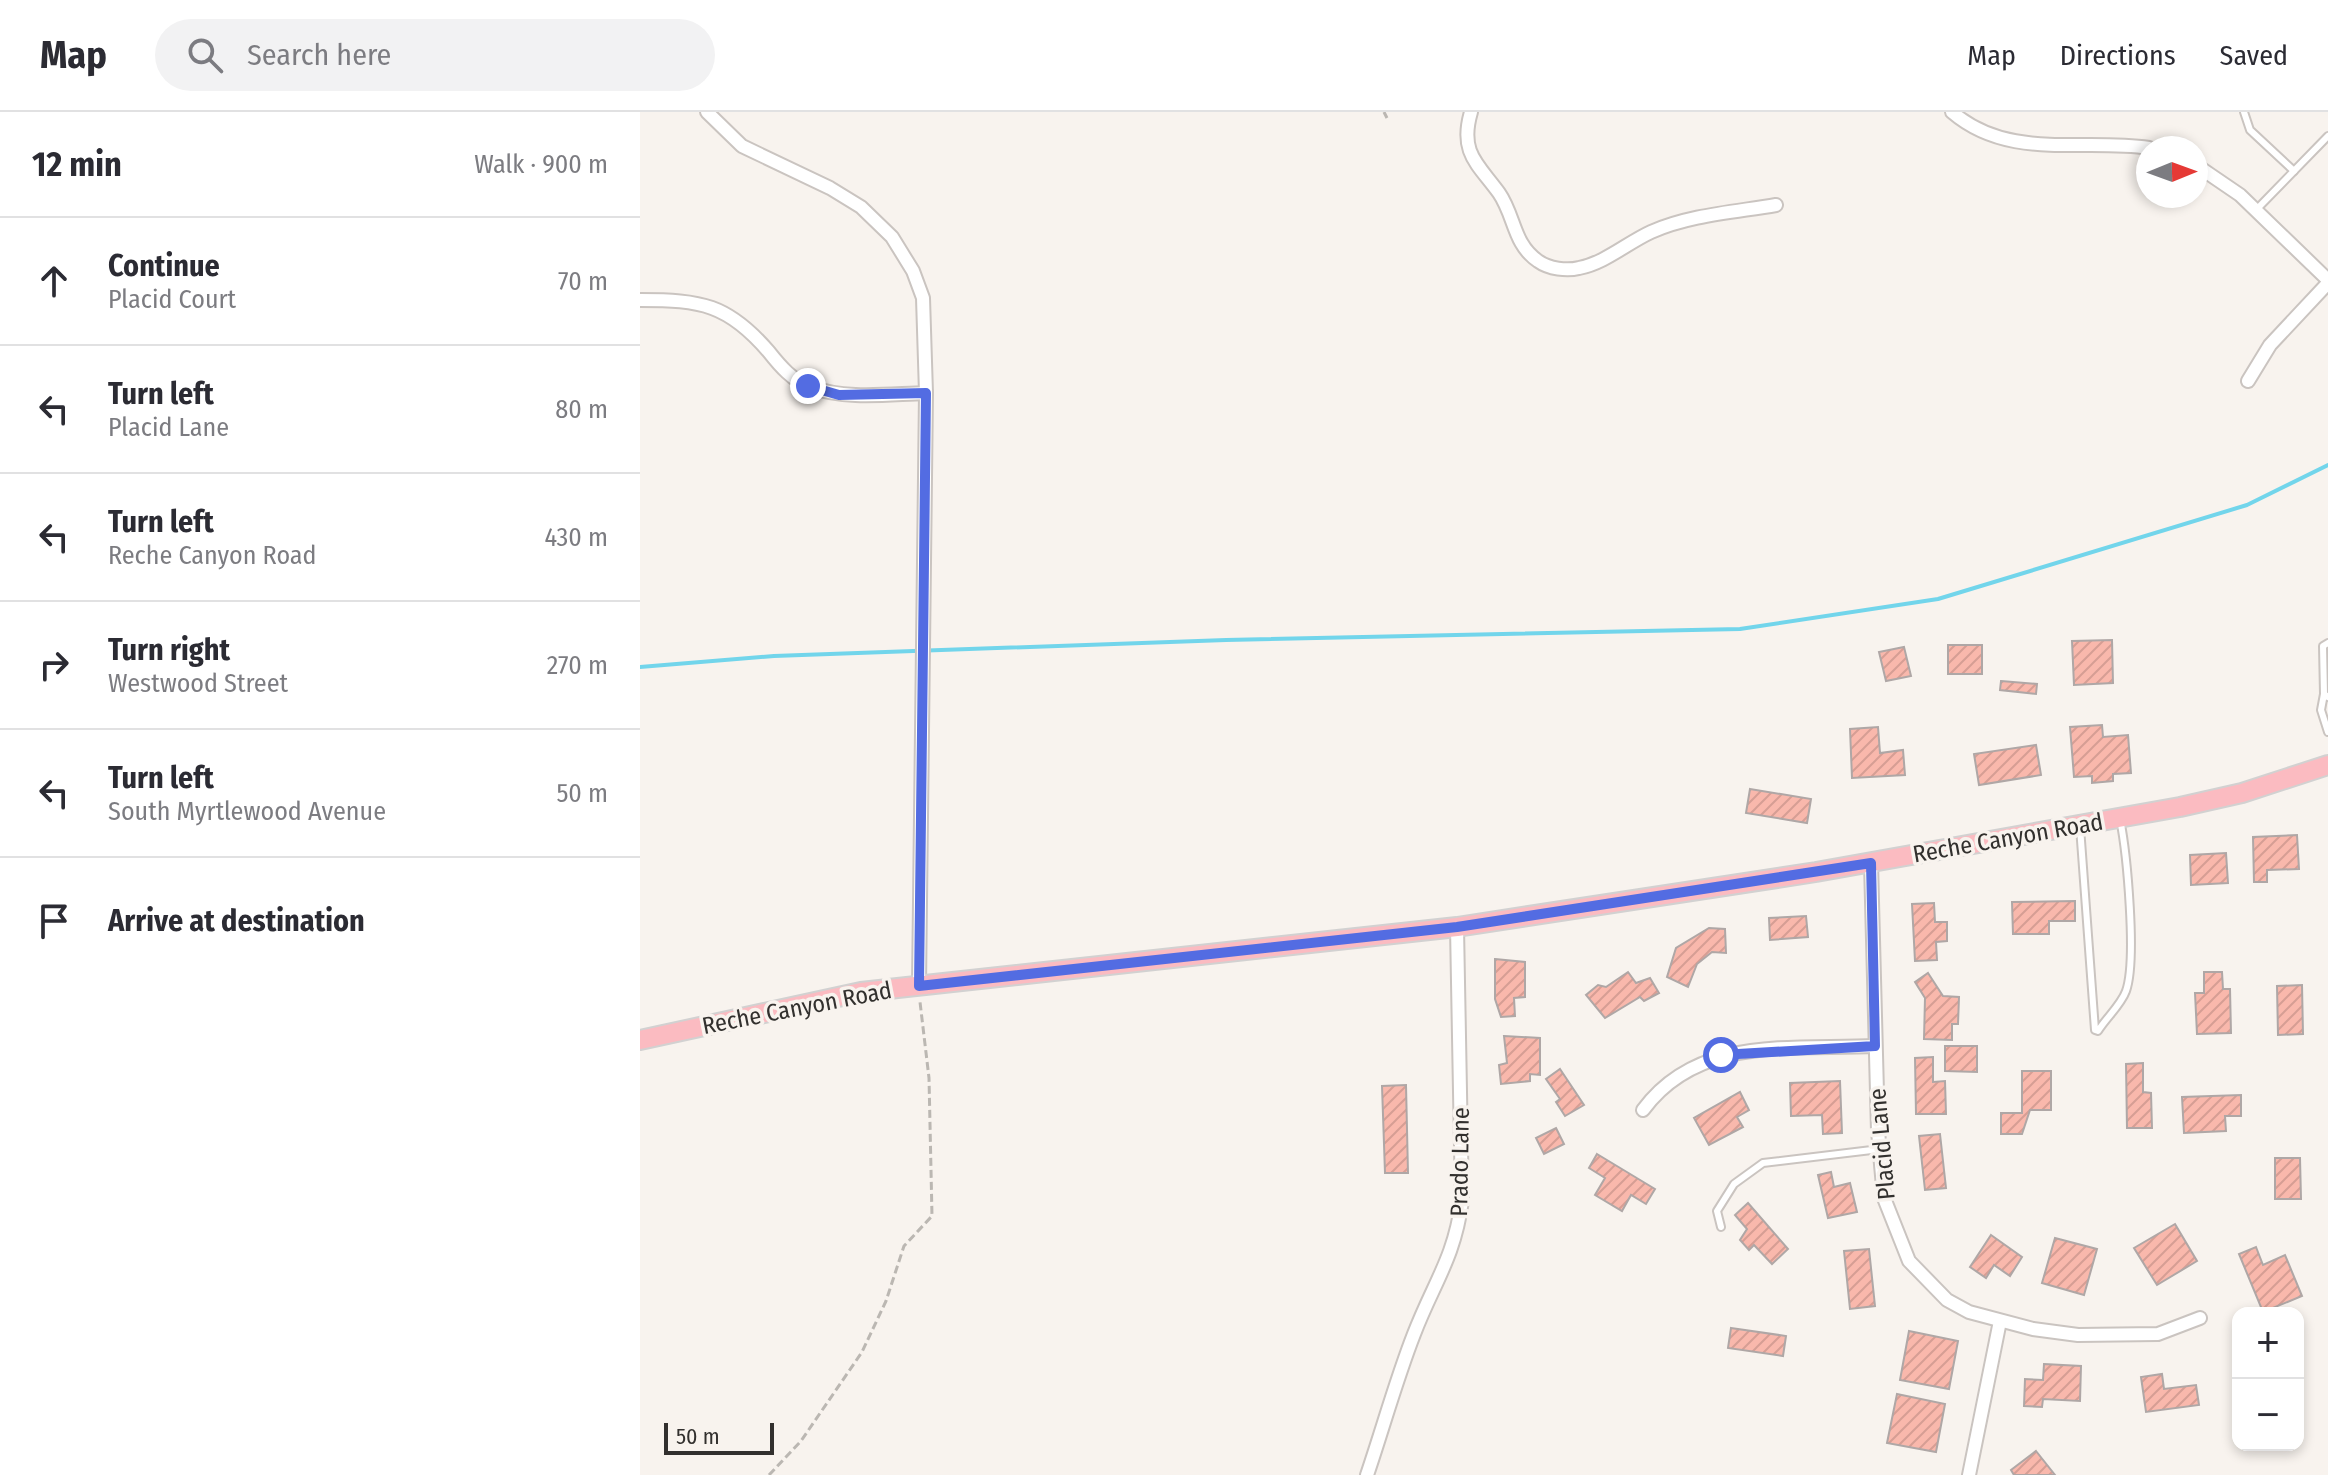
<!DOCTYPE html>
<html lang="en">
<head>
<meta charset="utf-8">
<style>
	body { margin:0; font-family:"Fira Sans Condensed",sans-serif; background:#f2f2f3; color:#2b2b33 }
	.controls { position:absolute; right:24px; bottom:24px; display:grid; overflow:hidden; border-radius:16px; box-shadow:0 4px 12px #0003 }
	.controls button { width:72px; height:72px; display:grid; place-items:center; padding:0; border:0; border-bottom:2px solid #e1e1e2; background:#fff; color:#2b2b33; font:40px sans-serif }
	.compass { position:absolute; left:1496px; top:24px; width:72px; height:72px; border-radius:50%; background:#fff; box-shadow:0 4px 12px #0003; rotate:89deg }
	.scale { position:absolute; left:24px; bottom:20px; width:110px; box-sizing:border-box; padding-left:8px; border:4px solid #32302e; border-top:0; font-size:22px; line-height:28px; white-space:nowrap; color:#32302e; -webkit-text-stroke:6px #f8f3ee; paint-order:stroke }
	.stop { position:absolute; width:24px; height:24px; margin:-18px; border:6px solid #536ce2; border-radius:50%; background:#fff }
	.stop.end { background:#536ce2; border-color:#fff; box-shadow:0 2px 8px #0008 }
	.list { margin:0; padding:0; list-style:none }
	h2 { display:flex; justify-content:space-between; align-items:center; height:104px; margin:0; padding:0 32px; font-size:34px }
	h2 small { font-size:26px; font-weight:400; color:#7c7c81 }
	.list li { display:grid; grid-template-columns:52px 1fr auto; gap:24px; align-items:center; box-sizing:border-box; height:128px; padding:0 32px; border-top:2px solid #e1e1e2 }
	.list b { display:block; font-size:30px; white-space:nowrap }
	.list p { margin:0; font-size:26px; white-space:nowrap; color:#7c7c81 }
	.list em { font-size:26px; font-style:normal; color:#7c7c81 }
	.icon { flex:none; width:44px; height:44px; fill:none; stroke:currentColor; stroke-width:2; stroke-linecap:round; stroke-linejoin:round }
	.map { position:relative; flex:none; width:1688px; height:1363px; overflow:hidden }
	header { display:flex; align-items:center; gap:48px; box-sizing:border-box; height:112px; padding:0 40px; background:#fff; border-bottom:2px solid #e1e1e2 }
	header strong { font-size:38px }
	nav { display:flex; gap:44px; margin-inline-start:auto; font-size:28px }
	.search { width:560px; height:72px; background:#f2f2f3; display:flex; align-items:center; gap:20px; box-sizing:border-box; padding:0 28px; border-radius:44px; color:#7c7c81; font-size:30px }
	main { display:flex }
	aside { flex:1; background:#fff }
	.map>svg:first-child { display:block }
	.lines { fill:none; stroke-linecap:round; stroke-linejoin:round }
	.stream { stroke:#72d5eb; stroke-width:4 }
	.building { fill:url(#building-hatch); stroke:#afa7a6; stroke-width:2 }
	.lane-casing { stroke:#cac4c0; stroke-width:10 }
	.street-casing { stroke:#cac4c0; stroke-width:16 }
	.primary-casing { stroke:#d2d1d1; stroke-width:22 }
	.path { stroke:#bbb7b2; stroke-width:3; stroke-dasharray:8 4; stroke-linecap:butt }
	.lane { stroke:#fff; stroke-width:6 }
	.street { stroke:#fff; stroke-width:12 }
	.primary { stroke:#fbbbc1; stroke-width:18 }
	.route { stroke:#536ce2; stroke-width:10 }
	.labels { text-anchor:middle; dominant-baseline:central; stroke-width:7; stroke-linejoin:round; paint-order:stroke }
	.street-label { font-size:24px; fill:#32302e; stroke:#f8f3ee }
</style>
</head>
<body>
<header>
<strong>Map</strong>
<div class="search"><svg class="icon" aria-label="search" viewBox="0 0 24 24"><circle cx="10" cy="10" r="6"/><path d="M15 15l6 6"/></svg>Search here</div>
<nav><a>Map</a><a>Directions</a><a>Saved</a></nav>
</header>
<main>
<aside>
<h2>12 min<small>Walk · 900 m</small></h2>
<ul class="list">
<li><svg class="icon" aria-label="ahead" viewBox="0 0 24 24"><path d="M12 20V5M6 11l6-6 6 6"/></svg><div><b>Continue</b><p>Placid Court</p></div><em>70 m</em></li>
<li><svg class="icon" aria-label="left" viewBox="0 0 24 24"><path d="M17 20v-9H6M10 6l-5 5 5 5"/></svg><div><b>Turn left</b><p>Placid Lane</p></div><em>80 m</em></li>
<li><svg class="icon" aria-label="left" viewBox="0 0 24 24"><path d="M17 20v-9H6M10 6l-5 5 5 5"/></svg><div><b>Turn left</b><p>Reche Canyon Road</p></div><em>430 m</em></li>
<li><svg class="icon" aria-label="right" viewBox="0 0 24 24"><path d="M7 20v-9h11M14 6l5 5-5 5"/></svg><div><b>Turn right</b><p>Westwood Street</p></div><em>270 m</em></li>
<li><svg class="icon" aria-label="left" viewBox="0 0 24 24"><path d="M17 20v-9H6M10 6l-5 5 5 5"/></svg><div><b>Turn left</b><p>South Myrtlewood Avenue</p></div><em>50 m</em></li>
<li><svg class="icon" aria-label="arrive" viewBox="0 0 24 24"><path d="M6 21V4h12l-3 4 3 4H6"/></svg><div><b>Arrive at destination</b></div></li>
</ul>
</aside>
<div class="map">
<svg width="1688" height="1363" viewBox="0 0 1688 1363">
	<defs>
		<pattern id="building-hatch" width="6" height="6" patternUnits="userSpaceOnUse" patternTransform="scale(2)"><rect width="6" height="6" fill="#f9b8ac"/><path d="M-1 1l2-2M0 6l6-6M5 7l2-2" fill="none" stroke="#d69e94"/></pattern>
	</defs>
	<rect width="100%" height="100%" fill="#f8f3ee"/>
	<g class="lines">
		<polyline class="stream" points="0,555 134,544 586,528 1100,517 1298,487 1607,393 1688,353"/>
	</g>
	<g class="building">
		<polygon points="1472,528 1473,571 1434,573 1432,529"/>
		<rect x="1308" y="533" width="34" height="29"/>
		<polygon points="1264,535 1271,564 1246,569 1239,540"/>
		<polygon points="1361,569 1397,572 1396,582 1360,578"/>
		<polygon points="1462,613 1463,625 1488,623 1491,661 1473,662 1473,669 1452,671 1452,664 1434,665 1430,615"/>
		<polygon points="1238,615 1240,641 1263,638 1265,663 1212,666 1210,617"/>
		<polygon points="1396,633 1401,663 1339,673 1334,642"/>
		<polygon points="1110,677 1171,687 1167,711 1106,701"/>
		<polygon points="1657,723 1659,757 1627,758 1627,770 1614,770 1613,725"/>
		<polygon points="1586,741 1588,771 1551,773 1550,743"/>
		<polygon points="1435,789 1435,809 1409,809 1409,822 1373,822 1372,790"/>
		<polygon points="1294,791 1295,810 1307,810 1307,829 1296,830 1297,848 1275,849 1272,792"/>
		<polygon points="1166,804 1168,825 1130,828 1129,806"/>
		<polygon points="1069,816 1085,817 1086,841 1072,840 1057,852 1048,875 1027,865 1036,836"/>
		<polygon points="855,847 885,850 885,885 874,886 875,904 861,905 855,887"/>
		<polygon points="988,860 996,871 1010,866 1019,881 1004,889 1000,885 965,906 946,883 958,873 966,875"/>
		<polygon points="1564,860 1582,860 1583,877 1590,877 1591,921 1557,922 1555,881 1564,881"/>
		<polygon points="1288,861 1303,884 1319,885 1318,912 1312,912 1312,928 1284,927 1285,886 1275,870"/>
		<polygon points="1662,873 1663,922 1638,923 1637,874"/>
		<polygon points="864,924 900,926 900,963 890,962 890,969 861,972 859,953 867,951"/>
		<polygon points="1305,934 1337,934 1337,960 1305,959"/>
		<polygon points="1293,945 1293,970 1305,969 1306,1002 1276,1002 1275,946"/>
		<polygon points="1503,951 1503,980 1511,981 1512,1016 1487,1016 1486,952"/>
		<polygon points="920,957 944,993 925,1004 916,990 920,987 906,967"/>
		<polygon points="1382,959 1411,959 1411,998 1390,998 1382,1022 1361,1022 1361,1001 1382,1001"/>
		<polygon points="1200,969 1202,1021 1183,1022 1182,1003 1151,1004 1150,971"/>
		<polygon points="766,973 768,1061 745,1061 742,974"/>
		<polygon points="1100,980 1109,998 1097,1005 1103,1015 1069,1033 1054,1006"/>
		<polygon points="1601,983 1601,1004 1585,1004 1586,1019 1544,1021 1542,985"/>
		<polygon points="916,1016 924,1032 904,1042 896,1026"/>
		<polygon points="1300,1022 1306,1076 1285,1078 1279,1024"/>
		<polygon points="957,1042 1015,1077 1006,1092 991,1083 982,1099 955,1083 965,1066 949,1056"/>
		<polygon points="1635,1046 1660,1046 1661,1087 1635,1087"/>
		<polygon points="1191,1060 1194,1075 1210,1071 1217,1100 1188,1106 1178,1063"/>
		<polygon points="1108,1091 1148,1137 1132,1152 1114,1133 1109,1138 1100,1128 1107,1117 1095,1103"/>
		<polygon points="1535,1112 1557,1149 1517,1173 1494,1136"/>
		<polygon points="1351,1123 1382,1145 1370,1164 1354,1153 1346,1166 1330,1155"/>
		<polygon points="1415,1126 1457,1137 1444,1183 1402,1171"/>
		<polygon points="1616,1135 1623,1153 1645,1143 1662,1184 1623,1200 1599,1142"/>
		<polygon points="1229,1137 1235,1194 1210,1197 1204,1139"/>
		<polygon points="1091,1216 1146,1224 1143,1244 1088,1236"/>
		<polygon points="1269,1219 1318,1229 1309,1277 1260,1268"/>
		<polygon points="1404,1252 1441,1254 1440,1289 1403,1287 1402,1295 1384,1294 1385,1267 1403,1268"/>
		<polygon points="1522,1262 1524,1277 1556,1273 1559,1293 1506,1300 1501,1265"/>
		<polygon points="1257,1282 1305,1292 1296,1340 1247,1331"/>
		<polygon points="1396,1339 1415,1363 1374,1363 1371,1358"/>
	</g>
	<g class="lines">
		<g class="lane-casing">
			<g id="lane">
				<polyline points="1604,0 1610,18 1654,59"/>
				<polyline points="1615,99 1688,24"/>
				<polyline points="1684,582 1683,534 1688,531"/>
				<polyline points="1688,585 1684,582 1681,598 1688,620"/>
				<path d="M1440 715 1455 918 1458 919C1466 906 1481 893 1486 879 1497 848 1487 742 1480 707"/>
				<polyline points="1081,1115 1077,1099 1094,1072 1123,1051 1240,1037"/>
			</g>
		</g>
		<g class="street-casing">
			<g id="street">
				<polyline points="67,0 102,34 190,76 221,95 252,125 273,159 283,186 286,281 279,874"/>
				<path d="M831 0C819 41 838 52 859 81 875 104 873 132 898 149 909 157 927 159 939 156 965 151 987 131 1011 120 1049 103 1095 100 1136 93"/>
				<path d="M1312 0C1369 49 1442 26 1509 36"/>
				<polyline points="1556,53 1600,83 1688,168"/>
				<path d="M0 188C61 188 88 192 129 240 140 254 153 269 170 275 207 288 248 282 286 281"/>
				<polyline points="1608,269 1630,233 1688,171"/>
				<polyline points="1231,751 1238,1019 1244,1086 1269,1149 1307,1188 1329,1200 1393,1217 1438,1223 1518,1222 1560,1206"/>
				<path d="M1003 998C1058 923 1152 938 1235 934"/>
				<path d="M727 1363C743 1316 756 1268 774 1222 794 1170 814 1147 822 1089L817 815"/>
				<polyline points="1329,1363 1360,1209"/>
			</g>
		</g>
		<g class="primary-casing">
			<polyline id="primary" points="0,928 221,880 817,815 1176,760 1540,695 1602,681 1688,653"/>
		</g>
		<g class="path">
			<polyline points="744,0 747,6"/>
			<polyline points="129,1363 161,1329 222,1240 246,1189 264,1134 292,1104 289,966 280,890"/>
		</g>
		<use href="#lane" class="lane"/>
		<use href="#street" class="street"/>
		<use href="#primary" class="primary"/>
	</g>
	<g class="lines">
		<polyline class="route" points="168,274 199,283 286,281 279,874 817,815 1231,751 1235,934 1081,943"/>
	</g>
	<g class="labels">
		<g class="street-label">
			<text transform="translate(1368 726) rotate(-10)">Reche Canyon Road</text>
			<text transform="translate(157 896) rotate(-11)">Reche Canyon Road</text>
			<text transform="translate(1242 1032) rotate(-95)">Placid Lane</text>
			<text transform="translate(820 1050) rotate(-89)">Prado Lane</text>
		</g>
	</g>
</svg>
<div class="controls">
<button>+</button>
<button>−</button>
</div>
<svg class="compass" viewBox="-18 -18 36 36"><path d="M0-13l5 13h-10z" fill="#e53935"/><path d="M0 13l5-13h-10z" fill="#7c7c81"/></svg>
<div class="scale">50 m</div>
<div class="stop" style="left:1081px;top:943px"></div>
<div class="stop end" style="left:168px;top:274px"></div>
</div>
</main>
</body>
</html>
